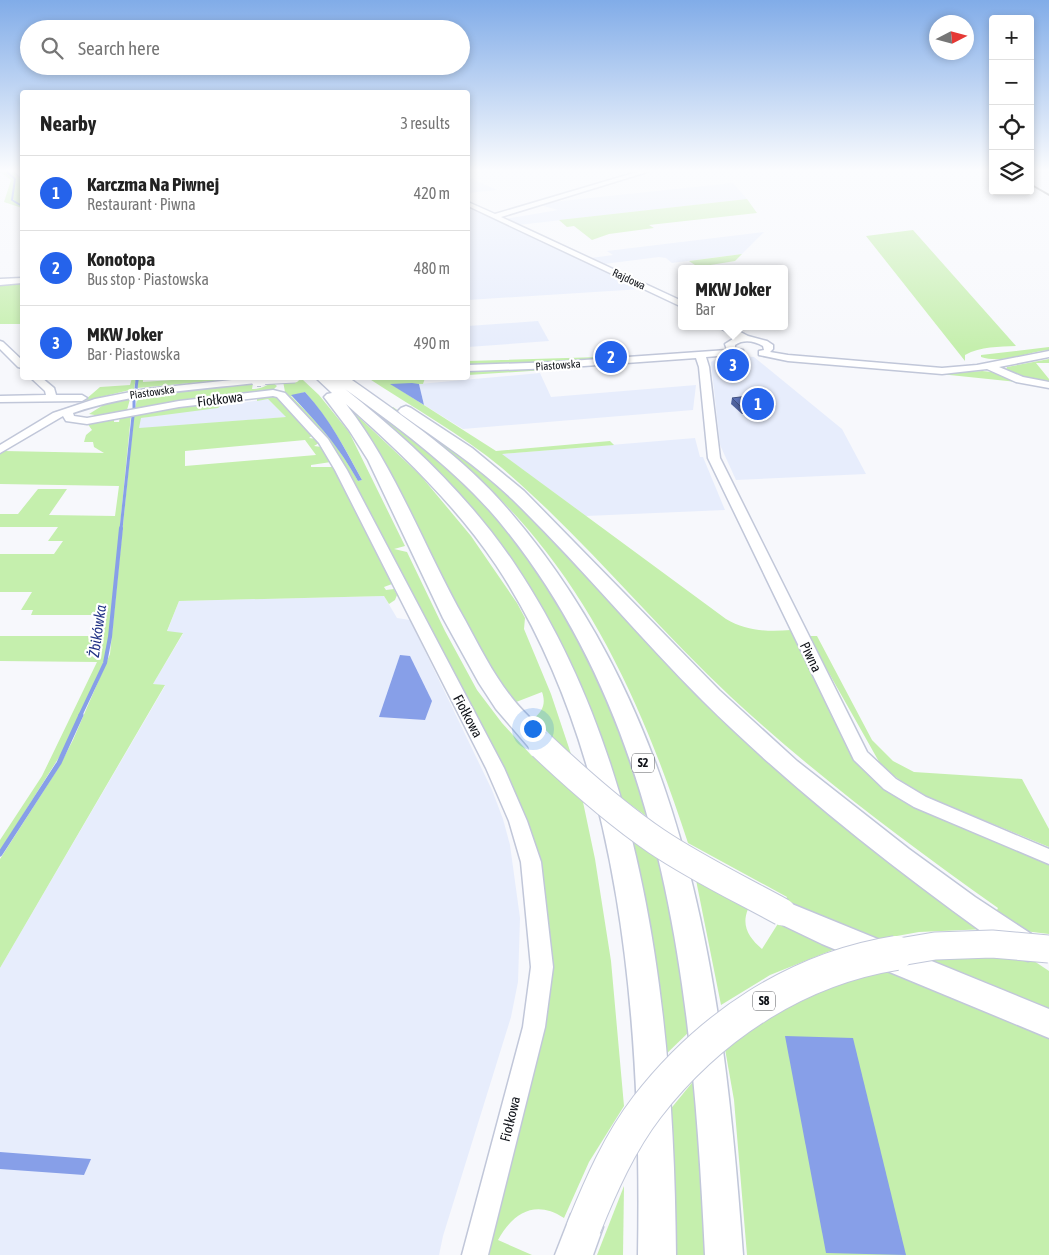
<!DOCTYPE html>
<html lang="en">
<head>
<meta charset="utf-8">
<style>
	body { margin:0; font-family:"Asap Condensed",sans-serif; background:#f6f6f6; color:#222 }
	.controls { position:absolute; right:15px; top:15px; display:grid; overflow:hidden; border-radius:5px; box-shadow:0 2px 8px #0003 }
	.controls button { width:45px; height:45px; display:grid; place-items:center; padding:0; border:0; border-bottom:1px solid #e0e0e0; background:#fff; color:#222; font:25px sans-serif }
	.compass { position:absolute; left:929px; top:15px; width:45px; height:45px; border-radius:50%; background:#fff; box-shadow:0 2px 8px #0003; rotate:84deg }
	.you { position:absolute; left:532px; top:728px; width:18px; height:18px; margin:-12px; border:4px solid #fff; border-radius:50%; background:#1a73e8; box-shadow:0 0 0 8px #1a73e833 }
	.badge { display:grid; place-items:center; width:32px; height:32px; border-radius:50%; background:#2563eb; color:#fff; font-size:16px; font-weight:700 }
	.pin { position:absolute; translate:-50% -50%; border:2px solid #fff; box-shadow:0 1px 5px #0006 }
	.popup { position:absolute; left:678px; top:265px; width:110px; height:65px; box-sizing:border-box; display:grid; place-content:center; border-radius:5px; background:#fff; filter:drop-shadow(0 1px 4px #0005); font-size:16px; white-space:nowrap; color:#767676 }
	.popup b { font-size:19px; color:#222 }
	.popup::after { content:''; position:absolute; left:50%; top:100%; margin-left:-10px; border:10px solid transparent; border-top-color:#fff }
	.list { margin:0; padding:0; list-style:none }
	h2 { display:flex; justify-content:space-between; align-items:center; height:65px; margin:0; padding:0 20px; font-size:21px }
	h2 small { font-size:16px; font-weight:400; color:#767676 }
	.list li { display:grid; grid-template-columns:32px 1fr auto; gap:15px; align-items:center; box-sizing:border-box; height:75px; padding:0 20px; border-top:1px solid #e0e0e0 }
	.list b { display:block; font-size:19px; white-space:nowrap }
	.list p { margin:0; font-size:16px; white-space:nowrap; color:#767676 }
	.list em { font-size:16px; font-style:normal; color:#767676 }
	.icon { flex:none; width:28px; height:28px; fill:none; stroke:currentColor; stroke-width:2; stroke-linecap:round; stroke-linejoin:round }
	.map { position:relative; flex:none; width:1049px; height:1255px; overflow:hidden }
	.search { position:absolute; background:#fff; box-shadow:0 2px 8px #0003; left:20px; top:20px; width:450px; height:55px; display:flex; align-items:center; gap:12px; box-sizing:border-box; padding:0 18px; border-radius:28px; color:#767676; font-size:19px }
	.panel { position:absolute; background:#fff; box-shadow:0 2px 8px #0003; left:20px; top:90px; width:450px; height:290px; border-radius:5px }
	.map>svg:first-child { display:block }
	.built { fill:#e7edfc }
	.green { fill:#c5efad; fill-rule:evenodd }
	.water { fill:#879fe8 }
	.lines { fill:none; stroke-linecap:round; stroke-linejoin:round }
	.stream-far4 { stroke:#879fe8; stroke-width:2 }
	.stream-far3 { stroke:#879fe8; stroke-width:2.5 }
	.stream-far2 { stroke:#879fe8; stroke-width:3 }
	.stream-far1 { stroke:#879fe8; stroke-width:4 }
	.stream { stroke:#879fe8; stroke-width:5 }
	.minor-casing { stroke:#c1c7d9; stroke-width:3 }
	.highway-casing { stroke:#c1c7d9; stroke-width:3 }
	.minor { fill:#fff; fill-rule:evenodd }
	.highway { fill:#fff; fill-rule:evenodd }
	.rail { stroke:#787a7f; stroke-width:2 }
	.minor-bridge-far1-casing { stroke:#c1c7d9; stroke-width:11; stroke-linecap:butt }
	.minor-bridge-casing { stroke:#c1c7d9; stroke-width:14; stroke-linecap:butt }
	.highway-bridge-far1-casing { stroke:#c1c7d9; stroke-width:29; stroke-linecap:butt }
	.highway-bridge-casing { stroke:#c1c7d9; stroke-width:36; stroke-linecap:butt }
	.minor-bridge-far1 { stroke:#fff; stroke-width:9 }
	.minor-bridge { stroke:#fff; stroke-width:12 }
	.highway-bridge-far1 { stroke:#fff; stroke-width:27 }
	.highway-bridge { stroke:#fff; stroke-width:34 }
	.wall { fill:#4f629d }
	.shaded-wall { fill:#405080 }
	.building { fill:#5c72b7; stroke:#405080 }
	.labels { text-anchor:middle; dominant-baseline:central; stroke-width:4.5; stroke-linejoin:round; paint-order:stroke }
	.far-street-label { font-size:11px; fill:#101319; stroke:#fff }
	.shield { fill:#fff; stroke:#585a5e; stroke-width:1 }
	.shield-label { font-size:12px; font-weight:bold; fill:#101319 }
	.street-label { font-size:14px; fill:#101319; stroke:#fff }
	.water-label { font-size:15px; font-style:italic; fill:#223386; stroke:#fff }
</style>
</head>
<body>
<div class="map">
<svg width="1049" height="1255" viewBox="0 0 1049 1255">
	<rect width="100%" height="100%" fill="#f7f8fc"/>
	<g class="built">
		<polygon points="468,177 497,190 468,193"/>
		<polygon points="733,183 747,199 518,225 505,219 558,210 540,205 552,202"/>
		<polygon points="468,206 493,218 642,289 468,300"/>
		<polygon points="764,232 742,254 672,263 666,258 659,257 604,264 591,258 613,255 607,251"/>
		<polygon points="538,321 549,341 468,347 468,326"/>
		<polygon points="735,356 754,357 842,429 866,474 736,480 720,445 711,362 718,358"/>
		<polygon points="540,373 551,397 696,385 693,410 463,429 424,405 419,384"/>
		<polygon points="268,399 287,417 139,429 140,418"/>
		<polygon points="695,438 700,457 703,457 725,510 586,516 501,454"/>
		<polygon points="384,596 397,618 410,620 492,790 503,819 510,845 520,918 518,982 511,1017 443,1236 439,1255 0,1255 0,968 165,686 153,684 183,634 167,632 179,601"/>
	</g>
	<g class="green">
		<polygon points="0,172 6,172 14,179 12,200 21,206 13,199 15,178 8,172 16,172 22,178 22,208 4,202 11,180"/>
		<polygon points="747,199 757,213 649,225 654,228 609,234 592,240 574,226 567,227 559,220"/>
		<path d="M913 230 1016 346C999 347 981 346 965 355V361L866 236Z"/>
		<polygon points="742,254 735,261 698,267 689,261"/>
		<polygon points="22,282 22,324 0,324 0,283"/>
		<path d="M1049 347V350C1027 352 1003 364 981 357V355Z"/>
		<path d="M600 357C558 367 510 364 468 365V361Z"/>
		<polygon points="1049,359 1049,363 1036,363 1049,379 1049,383 1023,378 1006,370 1007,367"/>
		<polygon points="561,367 561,369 468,375 468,371"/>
		<polygon points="982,371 992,372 1017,382 940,374"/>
		<polygon points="132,378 136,378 134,389 84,401 69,400 85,400 100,387 130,385"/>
		<polygon points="138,378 143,378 143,382 201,378 244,378 137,388"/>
		<polygon points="330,378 334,378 401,428 461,479 493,513 526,552 590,654 653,821 616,794 520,577 339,385"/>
		<path d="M368 378H431H425L423 384H391L496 451 610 441 614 445 502 454 726 619C746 631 768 632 791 630L863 768 1049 861V934L1024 931 996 912 998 908C905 842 814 774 731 697 652 623 584 538 502 468 461 434 412 407 368 378Z"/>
		<path d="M303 380 319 395 349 432 405 546 394 549 407 552 445 631 477 690 502 723 531 755 583 802 595 859 611 961 624 1106 589 1162 564 1218C535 1199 513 1213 498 1240L532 1255H484L526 1105 539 1053 547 995 539 875 396 567 339 456 329 440 291 402 285 392 283 381ZM305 392C329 419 345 448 362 480L358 481C339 446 319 424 291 396Z"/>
		<path d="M272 382 277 386 272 391 100 416 89 414 105 404 130 399 127 410 135 409 137 399 140 397 253 383 252 389C260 389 265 387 272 382Z"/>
		<path d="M272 396 279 398 313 435 309 438 317 439 319 443 314 446 322 447 331 462 311 465V467H334L392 584 384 587 386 590 394 589 397 595 395 600 389 604 384 596 179 601 167 631 183 633 153 684 165 685 0 968V859L59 767 73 740 110 654 134 415 164 408 221 402V405L218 408 141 418 139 428 286 417 268 399 257 401V397ZM305 440 316 455 185 466V451Z"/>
		<path d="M346 407H348L421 476 471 536 517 603 525 618 524 629 551 694 572 757 534 718C543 711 546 703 542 692L511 704 498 684Z"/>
		<path d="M391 407H393L466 458 519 504 696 691 987 929 919 932 869 941 783 905 787 897 688 843C653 736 609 628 536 539 495 488 443 447 391 407Z"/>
		<polygon points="131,415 108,648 104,662 63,751 0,851 0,840 42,776 97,662 0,661 0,636 101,636 103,615 31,615 33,610 21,610 32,592 0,592 0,554 54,554 63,541 48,541 58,527 0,527 0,514 18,514 38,489 67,489 49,515 115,516 119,486 0,484 0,453 4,451 104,453 94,447 93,442 84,442 86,435 92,430 87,423 114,419 114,422 119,422 120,417"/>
		<polygon points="808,636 817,636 872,740 893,761 914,772 1022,779 1049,829 1049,847 919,794 882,767"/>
		<polygon points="626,835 664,861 693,1028 661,1059"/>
		<path d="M696 880 748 909C741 926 749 938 762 949L779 922 835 949 770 975 721 1005Z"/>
		<polygon points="1028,957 1049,971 1049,1013 926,959"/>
		<polygon points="885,968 1049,1037 1049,1255 747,1255 734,1100 725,1049 755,1026 811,994"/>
		<polygon points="700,1073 710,1255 671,1255 664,1117"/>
		<polygon points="624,1186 623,1255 597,1255"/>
	</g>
	<g class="water">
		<polygon points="412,383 419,384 424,405 390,384"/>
		<path d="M305 392C330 419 345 449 362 480L358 481C338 445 319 425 291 395Z"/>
		<polygon points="400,655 410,656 432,701 425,720 379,717"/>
		<polygon points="785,1036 853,1038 906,1255 826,1253"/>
		<polygon points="0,1152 91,1159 84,1175 0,1169"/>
	</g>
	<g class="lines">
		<polyline class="stream-far4" points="7,172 15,179 12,200 22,206"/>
		<polyline class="stream-far3" points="137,381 137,378"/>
		<g class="stream-far2">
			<polyline points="136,389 137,380"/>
			<polyline points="134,400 134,409"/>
			<polyline points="121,529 133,416"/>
		</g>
		<polyline class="stream-far1" points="80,716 105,663 110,637 121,528"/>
		<polyline class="stream" points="0,854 59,763 81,715"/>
		<g class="minor-casing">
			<g id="minor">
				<polygon points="15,172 22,172 22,178"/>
				<polygon points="637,172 647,172 501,217 682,301 682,307 468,206 468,202 495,214"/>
				<polygon points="22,278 22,283 0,285 0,279"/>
				<path d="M717 326H729L748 336 767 341 773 345V349L770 352 788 355 942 368 977 365 1049 351V357L999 367 1023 377 1049 382V388L1016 382 987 369 942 374 788 361 759 355V351L764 350 763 346C754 341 744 339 735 345V349L743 350V354L706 357 709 367 720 458 867 752 896 779 926 797 1049 849V864L914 807 884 789 854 760 708 458 699 367 696 358 556 368 468 371V365L556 362 727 350 725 344 736 337Z"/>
				<polygon points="0,341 3,342 22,360 22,368 18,367 0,349"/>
				<polygon points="31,378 42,378 54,388 56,395 82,395 87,398 82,401 0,402 0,396 46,395 45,391"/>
				<path d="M251 378H259L262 380 257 383C195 390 132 393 73 413L74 416 87 418 179 401 273 390 285 393 328 439 347 470 504 768 527 821 541 862 553 967 545 1027 488 1255H462L523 1027 531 967 521 862 509 821 486 768 335 470 319 443 277 397 273 396 179 407 87 424 66 421 63 416 0 453V445L53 413 95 399 146 389Z"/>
			</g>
		</g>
		<g class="highway-casing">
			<g id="highway">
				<path d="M316 378H331L334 379 333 378H349C406 418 466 459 511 513 690 723 724 990 743 1255H705C693 1000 668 725 498 520 455 469 399 428 345 389 409 440 470 497 516 566 648 764 674 1022 676 1255H638C642 1030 624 757 496 565 455 504 401 453 346 404 397 470 424 548 465 620 479 646 493 674 512 698 525 715 543 728 554 746L551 752 542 754 533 752 496 709 479 683 443 618 368 460 349 430 324 397 327 394 332 393Z"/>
				<path d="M406 406 411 408 472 448 524 491 719 690 797 761 909 849 975 897 1039 939 1043 948 1039 957 1028 961 1017 957C907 879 799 796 703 701 638 636 579 564 512 499 479 467 439 441 401 414L398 411 401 408Z"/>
				<polygon points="782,900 1049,1009 1049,1038 822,944 772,920 768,912 772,904"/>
				<polygon points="584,1208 597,1214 603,1227 593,1255 555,1255 571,1214"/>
			</g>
		</g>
		<use href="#minor" class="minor"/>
		<use href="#highway" class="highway"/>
		<polyline class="rail" points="1030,184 1049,195"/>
		<g class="minor-bridge-far1-casing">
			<polyline id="minor-bridge-far1" points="257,380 295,378"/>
		</g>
		<g class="minor-bridge-casing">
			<polyline id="minor-bridge" points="257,380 261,380"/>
		</g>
		<g class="highway-bridge-far1-casing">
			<g id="highway-bridge-far1">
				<path d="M542 746C578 780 615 813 656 841 696 868 740 889 782 912"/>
				<polyline points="888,954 935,946 992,944 1049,949"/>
			</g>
		</g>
		<g class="highway-bridge-casing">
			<path id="highway-bridge" d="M584 1227C601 1185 620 1142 647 1107 709 1027 796 969 896 953"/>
		</g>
		<use href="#minor-bridge-far1" class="minor-bridge-far1"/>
		<use href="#minor-bridge" class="minor-bridge"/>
		<use href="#highway-bridge-far1" class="highway-bridge-far1"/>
		<use href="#highway-bridge" class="highway-bridge"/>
	</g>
	<polygon class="wall" points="732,398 776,404 775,409 742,414 731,404"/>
	<polygon class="shaded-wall" points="776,404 775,409 742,414 743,409"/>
	<polygon class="building" points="765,394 776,404 743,409 732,398"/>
	<linearGradient id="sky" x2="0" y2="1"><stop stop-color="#81ace8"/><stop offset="0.49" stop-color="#fbfcfe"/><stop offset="1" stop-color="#fbfcfe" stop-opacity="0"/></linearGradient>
	<rect width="1049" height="348" fill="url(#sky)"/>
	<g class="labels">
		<g class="far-street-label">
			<text transform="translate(629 279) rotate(25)">Rajdowa</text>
			<text transform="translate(558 365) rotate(-4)">Piastowska</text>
			<text transform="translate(152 392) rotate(-8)">Piastowska</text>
		</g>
		<g class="shield">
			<rect x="632" y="753.5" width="22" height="19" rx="4"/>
			<rect x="753" y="991.5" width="22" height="19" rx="4"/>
		</g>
		<g class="shield-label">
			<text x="643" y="763">S2</text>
			<text x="764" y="1001">S8</text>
		</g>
		<g class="street-label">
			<text transform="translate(220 399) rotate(-7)">Fiołkowa</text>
			<text transform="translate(811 657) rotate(64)">Piwna</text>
			<text transform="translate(468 716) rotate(62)">Fiołkowa</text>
			<text transform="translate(510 1119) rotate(-76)">Fiołkowa</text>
		</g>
		<g class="water-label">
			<text transform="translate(97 631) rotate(-82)">Żbikówka</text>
		</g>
	</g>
</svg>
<div class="controls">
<button>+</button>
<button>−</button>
<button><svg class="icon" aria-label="locate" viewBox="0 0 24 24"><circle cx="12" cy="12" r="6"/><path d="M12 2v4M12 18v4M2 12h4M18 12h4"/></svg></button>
<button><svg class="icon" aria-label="layers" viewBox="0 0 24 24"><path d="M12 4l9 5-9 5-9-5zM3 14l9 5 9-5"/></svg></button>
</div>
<svg class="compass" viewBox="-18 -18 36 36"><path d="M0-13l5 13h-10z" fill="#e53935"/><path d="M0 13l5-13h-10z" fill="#767676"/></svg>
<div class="you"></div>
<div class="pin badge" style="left:758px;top:404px">1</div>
<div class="pin badge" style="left:611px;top:357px">2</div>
<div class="pin badge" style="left:733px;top:365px">3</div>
<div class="popup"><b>MKW Joker</b>Bar</div>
<div class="search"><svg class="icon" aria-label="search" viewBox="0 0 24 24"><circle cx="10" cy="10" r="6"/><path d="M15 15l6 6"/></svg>Search here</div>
<section class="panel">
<h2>Nearby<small>3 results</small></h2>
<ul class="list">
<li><span class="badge">1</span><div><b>Karczma Na Piwnej</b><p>Restaurant · Piwna</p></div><em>420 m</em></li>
<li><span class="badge">2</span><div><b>Konotopa</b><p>Bus stop · Piastowska</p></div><em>480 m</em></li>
<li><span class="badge">3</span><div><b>MKW Joker</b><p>Bar · Piastowska</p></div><em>490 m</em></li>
</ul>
</section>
</div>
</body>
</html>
